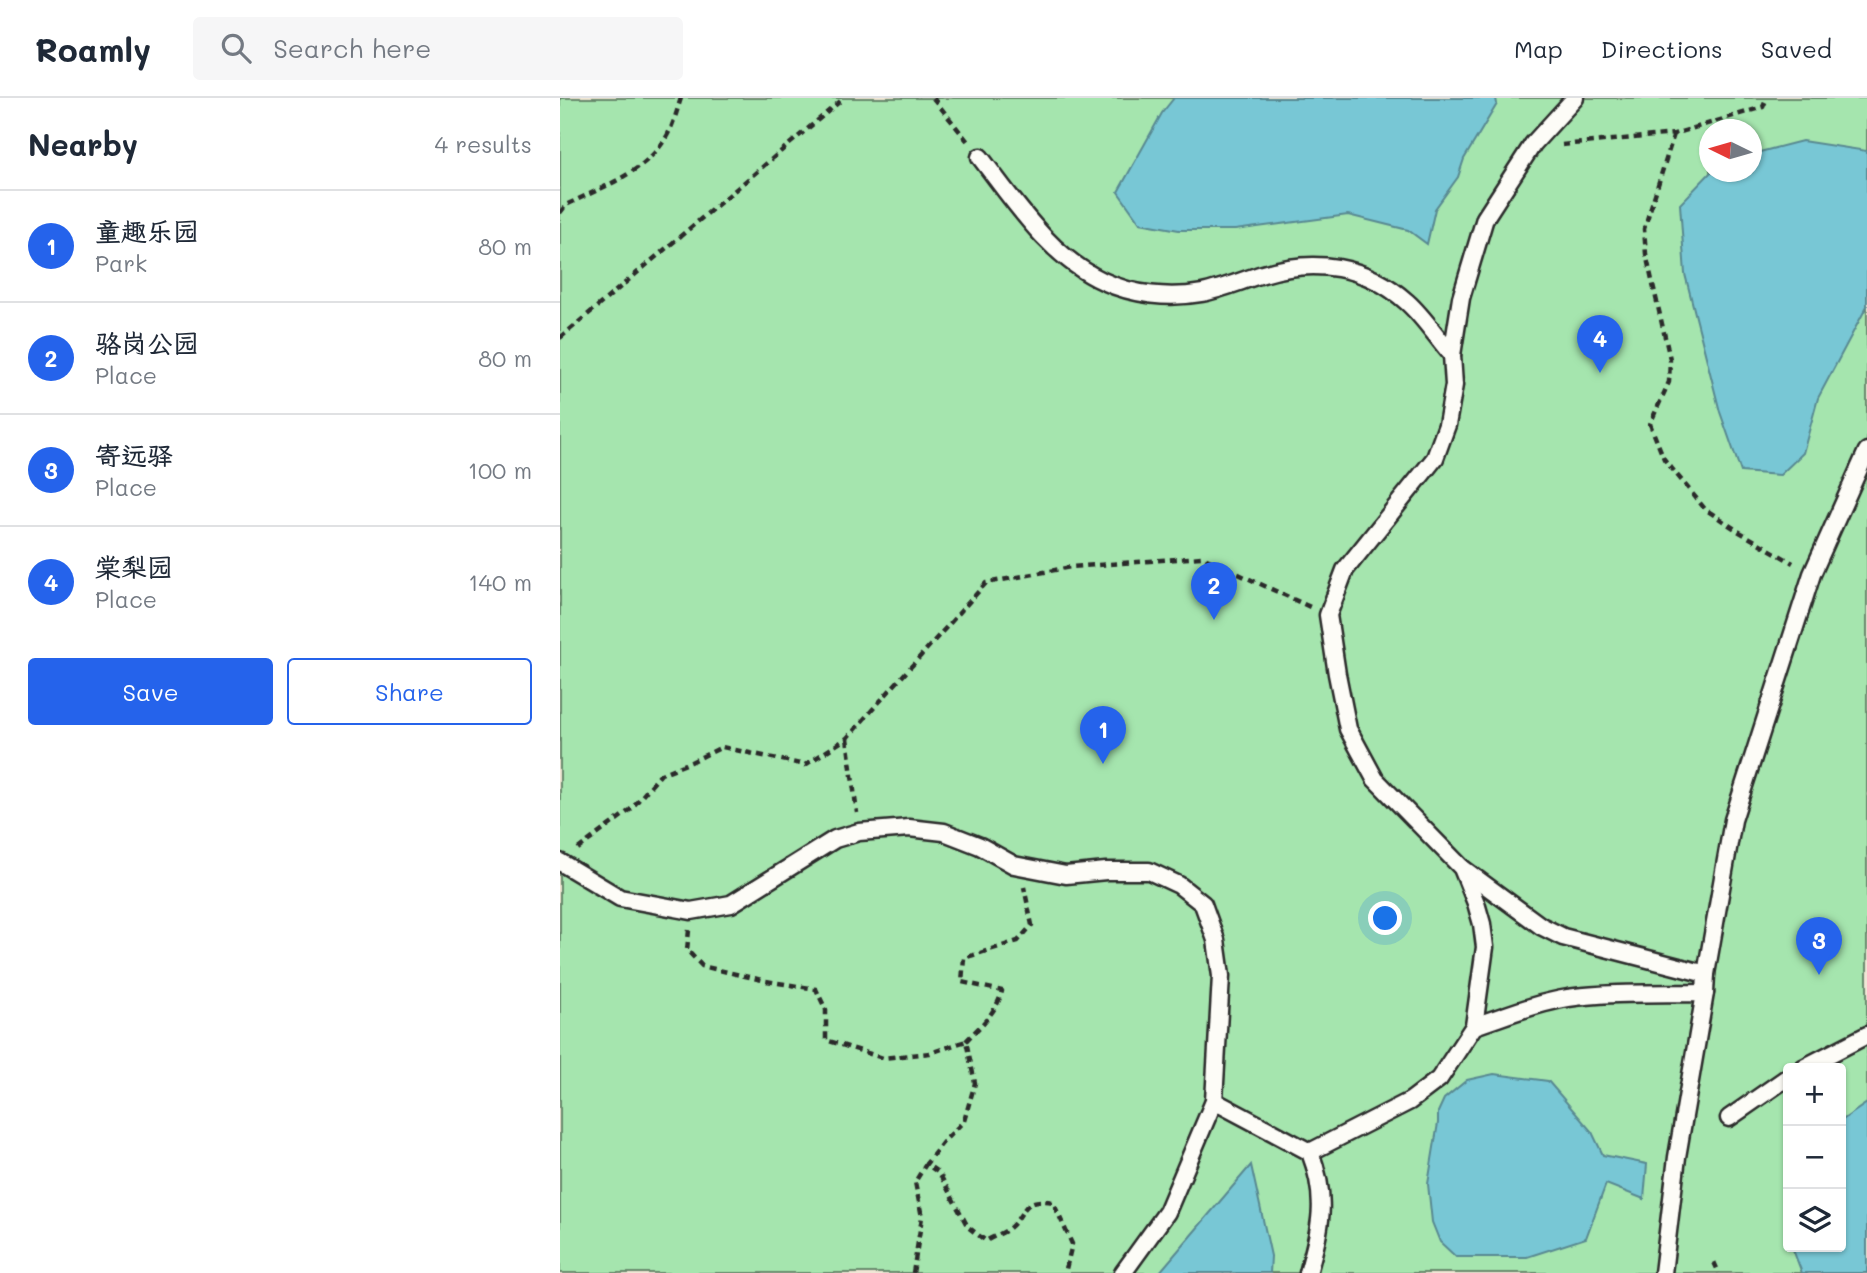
<!DOCTYPE html>
<html lang="en">
<head>
<meta charset="utf-8">
<style>
	body { margin:0; font-family:Mali,"LXGW WenKai TC",sans-serif; background:#f6f6f7; color:#1f2937 }
	.controls { position:absolute; right:21px; bottom:21px; display:grid; overflow:hidden; border-radius:7px; box-shadow:0 2px 5px #0004 }
	.controls button { width:63px; height:63px; display:grid; place-items:center; padding:0; border:0; border-bottom:2px solid #e0e1e3; background:#fff; color:#1f2937; font:35px sans-serif }
	.compass { position:absolute; left:1139px; top:21px; width:63px; height:63px; border-radius:50%; background:#fff; box-shadow:0 2px 5px #0004; rotate:275deg }
	.you { position:absolute; left:826px; top:821px; width:24px; height:24px; margin:-18px; border:5px solid #fff; border-radius:50%; background:#1a73e8; box-shadow:0 0 0 10px #1a73e833 }
	.badge { display:grid; place-items:center; width:46px; height:46px; border-radius:50%; background:#2563eb; color:#fff; font-size:23px; font-weight:700 }
	.pin { position:absolute; translate:-50% -58px; filter:drop-shadow(0 2px 4px #0008) }
	.pin::after { content:''; position:absolute; top:37px; width:24px; height:21px; background:inherit; clip-path:polygon(0 0,100% 0,50% 100%) }
	.list { margin:0; padding:0; list-style:none }
	h2 { display:flex; justify-content:space-between; align-items:center; height:91px; margin:0; padding:0 28px; font-size:30px }
	h2 small { font-size:23px; font-weight:400; color:#747a83 }
	.list li { display:grid; grid-template-columns:46px 1fr auto; gap:21px; align-items:center; box-sizing:border-box; height:112px; padding:0 28px; border-top:2px solid #e0e1e3 }
	.list b { display:block; font-size:26px; white-space:nowrap }
	.list p { margin:0; font-size:23px; white-space:nowrap; color:#747a83 }
	.list em { font-size:23px; font-style:normal; color:#747a83 }
	.actions { display:flex; gap:14px; padding:21px 28px }
	.actions a { flex:1; padding:16px 0; border:2px solid #2563eb; border-radius:7px; text-align:center; font-size:24px; color:#2563eb }
	.actions .main { background:#2563eb; color:#fff }
	.icon { flex:none; width:38px; height:38px; fill:none; stroke:currentColor; stroke-width:2; stroke-linecap:round; stroke-linejoin:round }
	.map { position:relative; flex:none; width:1307px; height:1175px; overflow:hidden }
	header { display:flex; align-items:center; gap:42px; box-sizing:border-box; height:98px; padding:0 35px; background:#fff; border-bottom:2px solid #e0e1e3 }
	header strong { font-size:33px }
	nav { display:flex; gap:38px; margin-inline-start:auto; font-size:24px }
	.search { width:490px; height:63px; background:#f6f6f7; display:flex; align-items:center; gap:18px; box-sizing:border-box; padding:0 24px; border-radius:7px; color:#747a83; font-size:26px }
	main { display:flex }
	aside { flex:1; background:#fff }
	.map>svg:first-child { display:block }
	.green { fill:#a5e5ae; stroke:#68886c; stroke-width:2; fill-rule:evenodd }
	.water { fill:#78c7d5; stroke:#598991; stroke-width:2 }
	.lines { fill:none; stroke-linecap:round; stroke-linejoin:round }
	.service-casing { stroke:#2b2b2b; stroke-width:21 }
	.path { stroke:#2b2b2b; stroke-width:4.5; stroke-dasharray:7 5; stroke-linecap:butt }
	.service { stroke:#fdfcf7; stroke-width:16 }
</style>
</head>
<body>
<header>
<strong>Roamly</strong>
<div class="search"><svg class="icon" aria-label="search" viewBox="0 0 24 24"><circle cx="10" cy="10" r="6"/><path d="M15 15l6 6"/></svg>Search here</div>
<nav><a>Map</a><a>Directions</a><a>Saved</a></nav>
</header>
<main>
<aside>
<h2>Nearby<small>4 results</small></h2>
<ul class="list">
<li><span class="badge">1</span><div><b>童趣乐园</b><p>Park</p></div><em>80 m</em></li>
<li><span class="badge">2</span><div><b>骆岗公园</b><p>Place</p></div><em>80 m</em></li>
<li><span class="badge">3</span><div><b>寄远驿</b><p>Place</p></div><em>100 m</em></li>
<li><span class="badge">4</span><div><b>棠梨园</b><p>Place</p></div><em>140 m</em></li>
</ul>
<div class="actions"><a class="main">Save</a><a>Share</a></div>
</aside>
<div class="map">
<svg width="1307" height="1175" viewBox="0 0 1307 1175">
	<rect width="100%" height="100%" fill="#f0e6d5"/>
	<filter id="ink" filterUnits="userSpaceOnUse"><feTurbulence type="fractalNoise" baseFrequency=".0143" numOctaves="2"/><feDisplacementMap in="SourceGraphic" scale="14" xChannelSelector="R" yChannelSelector="G"/><feConvolveMatrix kernelMatrix="1 2 1 2 8 2 1 2 1" color-interpolation-filters="sRGB"/></filter>
	<g filter="url(#ink)">
		<path class="green" d="M0 0H1307V1175H0ZM1150 32H1192V74H1150ZM1228 970H1281V1149H1228Z"/>
		<g class="water">
			<polygon points="614,0 936,0 937,6 904,61 898,79 875,111 867,146 848,132 788,117 675,132 619,132 580,125 558,94 602,15"/>
			<polygon points="1242,43 1307,53 1307,208 1258,300 1243,355 1220,377 1181,374 1160,314 1125,176 1120,106 1151,74 1192,74 1192,56"/>
			<polygon points="934,976 988,983 1032,1034 1043,1057 1087,1066 1084,1101 1046,1086 1026,1140 967,1159 896,1159 880,1144 872,1124 868,1086 878,1025 878,1014 884,1001 907,982"/>
			<polygon points="1307,1005 1307,1175 1242,1175 1232,1149 1281,1149 1281,1023"/>
			<polygon points="691,1067 711,1158 710,1175 599,1175"/>
		</g>
		<g class="lines">
			<g class="service-casing">
				<g id="service">
					<path d="M420 59C454 103 490 159 543 183 573 197 609 201 642 195 662 191 683 182 703 176 754 160 806 167 847 204 864 219 877 240 892 257"/>
					<polyline points="0,764 60,800 131,813 171,806 275,741 299,734 349,730 384,734 420,748 454,767 506,777 546,773 589,773 619,787 643,806 656,842 661,878 654,1003 607,1114 563,1175"/>
					<polyline points="902,770 981,828 1003,839 1146,876"/>
					<path d="M914 928C945 918 976 905 1008 900 1053 894 1099 896 1145 895"/>
					<polyline points="1243,970 1307,937"/>
					<path d="M654 1003 750 1054C768 1101 761 1128 748 1175"/>
					<polyline points="1169,1020 1228,979"/>
					<polyline points="750,1054 850,1003 879,981 914,928 925,849 922,826 916,805 902,770 815,681 788,631 777,576 768,517 785,472 875,360 887,327 894,287 892,257 901,200 925,120 973,46 1015,0"/>
					<polyline points="1103,1175 1117,1059 1145,895 1146,876 1173,722 1252,476 1307,353"/>
				</g>
			</g>
			<g class="path">
				<polyline points="373,0 409,45"/>
				<polyline points="1114,36 1084,131 1086,156 1110,261 1109,284 1090,326 1104,361 1145,411 1178,433 1233,465"/>
				<polyline points="1002,47 1114,36 1203,9 1207,0"/>
				<path d="M0 115 6 107C42 89 88 74 108 36 114 25 117 12 121 0"/>
				<polyline points="0,240 284,0"/>
				<polyline points="287,640 297,715"/>
				<polyline points="18,751 70,712 101,676 131,664 162,649 245,667 287,640 426,485 511,469 642,459 750,509"/>
				<polyline points="129,832 127,852 142,868 206,883 256,891 266,912 266,942 323,960 370,955 406,943 415,985 404,1023 383,1044 366,1066"/>
				<path d="M406 943C420 928 437 914 442 893L402 884 404 860 458 843 472 827 464 789"/>
				<polyline points="1154,1164 1159,1175"/>
				<path d="M353 1175 362 1119 355 1084 366 1066 379 1075 408 1129 426 1143C432 1139 441 1136 447 1132 467 1117 460 1098 493 1104L512 1146 505 1175"/>
			</g>
			<use href="#service" class="service"/>
		</g>
	</g>
</svg>
<div class="controls">
<button>+</button>
<button>−</button>
<button><svg class="icon" aria-label="layers" viewBox="0 0 24 24"><path d="M12 4l9 5-9 5-9-5zM3 14l9 5 9-5"/></svg></button>
</div>
<svg class="compass" viewBox="-18 -18 36 36"><path d="M0-13l5 13h-10z" fill="#e53935"/><path d="M0 13l5-13h-10z" fill="#747a83"/></svg>
<div class="you"></div>
<div class="pin badge" style="left:543px;top:666px">1</div>
<div class="pin badge" style="left:654px;top:522px">2</div>
<div class="pin badge" style="left:1259px;top:877px">3</div>
<div class="pin badge" style="left:1040px;top:275px">4</div>
</div>
</main>
</body>
</html>
